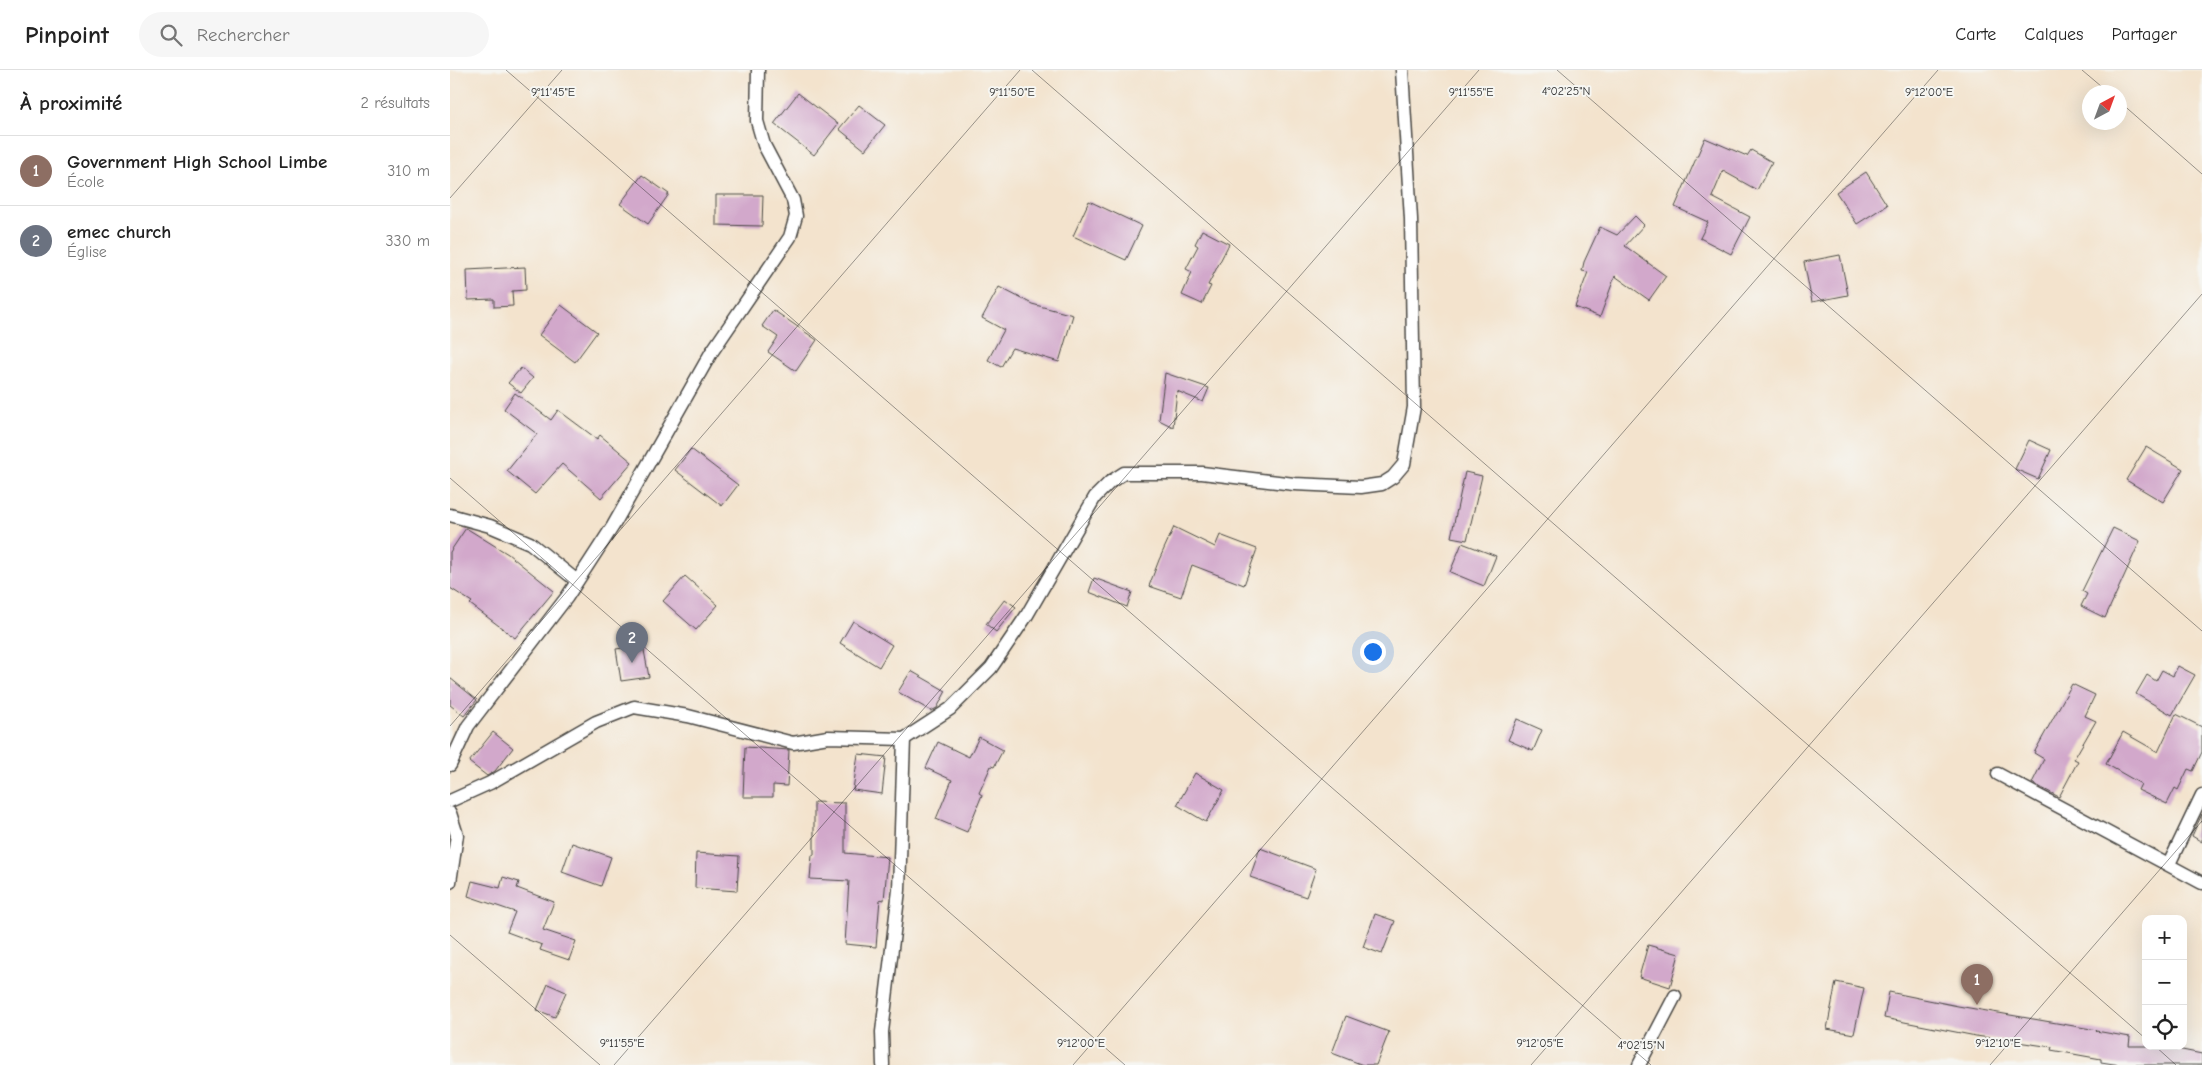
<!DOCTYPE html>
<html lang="fr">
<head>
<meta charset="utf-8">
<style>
	body { margin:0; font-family:"Comic Neue",sans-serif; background:#f6f6f6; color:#222 }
	.controls { position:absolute; right:15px; bottom:15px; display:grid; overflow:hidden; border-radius:10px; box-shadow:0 5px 20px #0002 }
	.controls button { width:45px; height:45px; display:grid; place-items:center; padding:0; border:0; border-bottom:1px solid #e0e0e0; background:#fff; color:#222; font:25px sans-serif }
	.compass { position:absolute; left:1632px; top:15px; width:45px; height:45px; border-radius:50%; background:#fff; box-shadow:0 5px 20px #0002; rotate:41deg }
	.you { position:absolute; left:922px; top:581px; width:18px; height:18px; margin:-12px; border:4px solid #fff; border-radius:50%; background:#1a73e8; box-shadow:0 0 0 8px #1a73e833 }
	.badge { display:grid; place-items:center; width:32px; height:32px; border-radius:50%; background:#111827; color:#fff; font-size:16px; font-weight:700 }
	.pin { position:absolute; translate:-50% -41px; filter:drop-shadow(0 1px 2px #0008) }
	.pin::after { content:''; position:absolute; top:26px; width:18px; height:15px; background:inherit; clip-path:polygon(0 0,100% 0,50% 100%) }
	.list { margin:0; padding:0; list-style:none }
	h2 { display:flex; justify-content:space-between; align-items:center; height:65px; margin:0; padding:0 20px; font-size:21px }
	h2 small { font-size:16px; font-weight:400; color:#767676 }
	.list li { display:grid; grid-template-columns:32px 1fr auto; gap:15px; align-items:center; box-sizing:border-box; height:70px; padding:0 20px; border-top:1px solid #e0e0e0 }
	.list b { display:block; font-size:19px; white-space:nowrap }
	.list p { margin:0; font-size:16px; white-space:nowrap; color:#767676 }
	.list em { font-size:16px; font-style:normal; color:#767676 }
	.icon { flex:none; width:28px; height:28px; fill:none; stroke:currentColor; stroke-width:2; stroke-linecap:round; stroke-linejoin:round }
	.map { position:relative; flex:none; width:1752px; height:995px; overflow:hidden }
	header { display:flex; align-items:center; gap:30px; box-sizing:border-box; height:70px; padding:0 25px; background:#fff; border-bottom:1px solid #e0e0e0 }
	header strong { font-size:24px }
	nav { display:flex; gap:28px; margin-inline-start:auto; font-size:18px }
	.search { width:350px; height:45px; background:#f6f6f6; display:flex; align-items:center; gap:12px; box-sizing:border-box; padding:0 18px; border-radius:28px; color:#767676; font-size:19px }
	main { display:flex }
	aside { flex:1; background:#fff }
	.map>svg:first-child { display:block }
	.building { fill:#d2a8cb }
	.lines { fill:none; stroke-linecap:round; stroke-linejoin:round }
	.minor-casing { stroke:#494743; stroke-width:15 }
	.minor { stroke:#fff; stroke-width:12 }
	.ticks { fill:none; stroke:#2b2b2b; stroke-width:1; stroke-opacity:0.45 }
	.ticks-label { font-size:12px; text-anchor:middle; fill:#2b2b2b; stroke:#f6f6f2; stroke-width:4; stroke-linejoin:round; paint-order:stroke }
</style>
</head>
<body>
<header>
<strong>Pinpoint</strong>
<div class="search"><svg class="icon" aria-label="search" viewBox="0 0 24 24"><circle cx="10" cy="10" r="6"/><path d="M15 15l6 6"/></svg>Rechercher</div>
<nav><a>Carte</a><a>Calques</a><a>Partager</a></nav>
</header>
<main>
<aside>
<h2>À proximité<small>2 résultats</small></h2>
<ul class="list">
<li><span class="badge" style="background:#8d6e63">1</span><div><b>Government High School Limbe</b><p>École</p></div><em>310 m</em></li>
<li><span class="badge" style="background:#6b7280">2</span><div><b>emec church</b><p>Église</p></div><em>330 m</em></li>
</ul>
</aside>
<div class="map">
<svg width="1752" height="995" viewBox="0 0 1752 995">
	<rect width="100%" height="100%" fill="#f6f6f2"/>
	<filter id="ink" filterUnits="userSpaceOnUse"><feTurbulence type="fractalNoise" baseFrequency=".02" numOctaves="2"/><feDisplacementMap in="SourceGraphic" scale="10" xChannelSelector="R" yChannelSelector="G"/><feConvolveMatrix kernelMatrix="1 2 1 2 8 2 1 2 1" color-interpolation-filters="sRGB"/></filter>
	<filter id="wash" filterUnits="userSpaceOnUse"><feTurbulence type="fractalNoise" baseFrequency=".0096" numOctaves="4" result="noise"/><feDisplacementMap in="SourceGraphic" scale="20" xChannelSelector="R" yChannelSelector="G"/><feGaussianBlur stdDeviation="1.12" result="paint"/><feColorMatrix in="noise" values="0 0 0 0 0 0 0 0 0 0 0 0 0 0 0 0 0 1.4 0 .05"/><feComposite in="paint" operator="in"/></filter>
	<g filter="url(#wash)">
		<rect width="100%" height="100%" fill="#f3e3cd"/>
		<g id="blocks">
			<g class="building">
				<polygon points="348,23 388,54 364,85 324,54"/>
				<polygon points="409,35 435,55 415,80 389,59"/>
				<polygon points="1255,68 1297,86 1301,80 1322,92 1307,120 1273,101 1262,127 1300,147 1281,184 1250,168 1258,152 1225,137"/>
				<polygon points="1416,102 1437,135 1407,154 1386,122"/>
				<polygon points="192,105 219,124 198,154 170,134"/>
				<polygon points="266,125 313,125 312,156 266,155"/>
				<polygon points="639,131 692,156 676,190 623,166"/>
				<polygon points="1185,146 1194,155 1175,176 1216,206 1199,230 1165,206 1150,247 1125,237 1138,202 1132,201 1134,192 1150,157 1167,165"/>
				<polygon points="752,160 779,174 758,215 761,216 752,234 732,225 742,202 736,199 748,176 745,174"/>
				<polygon points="1390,185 1398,225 1362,232 1354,192"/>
				<polygon points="75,197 76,220 62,221 63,236 44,237 44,229 18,230 17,200"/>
				<polygon points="549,217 582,234 623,245 609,292 562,278 551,297 538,290 554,260 532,248"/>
				<polygon points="111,235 147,262 125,292 89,265"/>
				<polygon points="323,240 367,270 346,301 318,282 328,267 312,256"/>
				<polygon points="71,298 83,308 71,323 58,313"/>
				<polygon points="715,303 759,318 753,332 727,321 723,357 709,350"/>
				<polygon points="65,323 101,350 108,340 147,369 150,365 182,392 151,428 112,394 85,424 57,401 87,364 54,339"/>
				<polygon points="1579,370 1601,380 1588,409 1565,399"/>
				<polygon points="1696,377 1733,399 1713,432 1676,410"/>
				<polygon points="241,379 288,415 272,436 225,400"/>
				<polygon points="1015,402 1032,406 1017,470 1001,467"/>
				<polygon points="724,457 765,477 770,465 807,479 794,515 742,495 731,527 699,516 709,490"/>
				<polygon points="16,458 58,484 104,521 65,568 20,534 22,532 0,518 0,482"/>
				<polygon points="1663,458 1690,471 1655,548 1631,536 1637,524 1632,521"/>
				<polygon points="1012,473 1046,486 1034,516 1000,502"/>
				<polygon points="235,506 268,535 246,560 213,531"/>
				<polygon points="644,508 682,522 677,537 639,522"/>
				<polygon points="555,529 566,537 546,562 536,554"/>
				<polygon points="403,551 442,575 429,597 390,573"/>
				<polygon points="193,575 199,607 171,611 166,579"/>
				<polygon points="1728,596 1745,605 1722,645 1686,624 1697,605 1706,611 1712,600 1723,606"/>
				<polygon points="461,601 496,621 487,638 481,641 448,622"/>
				<polygon points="0,608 27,630 14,646 0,635"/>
				<polygon points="1622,614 1645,625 1635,646 1646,651 1624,689 1628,691 1609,727 1582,713 1594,689 1584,683"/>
				<polygon points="1726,644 1752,657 1752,682 1743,701 1738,699 1728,720 1725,718 1717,734 1688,720 1691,714 1656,694 1673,662 1708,682"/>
				<polygon points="1067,649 1092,660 1083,681 1058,670"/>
				<polygon points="43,662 63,678 45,701 37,706 19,692"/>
				<polygon points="529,667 553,680 544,697 541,696 529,723 532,725 517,762 486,749 502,710 476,698 488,672 519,687"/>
				<polygon points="295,677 339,680 337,716 323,715 323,727 293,727"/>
				<polygon points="408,684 436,687 432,724 403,720"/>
				<polygon points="745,703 774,720 756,752 727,735"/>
				<polygon points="364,732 395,733 395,783 438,787 434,830 430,829 426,877 395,874 399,811 360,809 362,785 364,785"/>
				<polygon points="1752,744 1752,772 1742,766"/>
				<polygon points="122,773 161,787 151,816 112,802"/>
				<polygon points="810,778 866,799 856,827 800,807"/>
				<polygon points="246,783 289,786 287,821 245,818"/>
				<polygon points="53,807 69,812 67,818 104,832 93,860 126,871 119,890 90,880 92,875 57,862 65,842 18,826 22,811 50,818"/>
				<polygon points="925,844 945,851 932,884 913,877"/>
				<polygon points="1198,875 1229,884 1220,917 1189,907"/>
				<polygon points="1386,912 1414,918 1404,964 1377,959"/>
				<polygon points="98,914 116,922 105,947 87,940"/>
				<polygon points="1439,922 1508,936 1647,960 1646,961 1680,967 1679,976 1712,976 1752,984 1752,995 1670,995 1651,992 1651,989 1601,980 1602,977 1526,966 1434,948"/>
				<polygon points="896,946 939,962 926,995 913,995 882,983"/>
			</g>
		</g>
	</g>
	<g filter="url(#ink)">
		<use href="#blocks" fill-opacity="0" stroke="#494743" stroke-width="1"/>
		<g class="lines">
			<g class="minor-casing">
				<g id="minor">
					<polyline points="0,445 40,456 80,473 127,511"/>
					<polyline points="0,695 18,656 117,527 163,456 261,283 340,167 346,146 343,130 314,75 307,51 308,0"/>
					<polyline points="1548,704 1752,813"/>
					<polyline points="0,731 40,713 146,652 184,637 238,646 343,673 378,667 454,669 500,639 541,598 577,545 645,427 660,412 674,403 752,403 844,414 911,417 932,414 943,407 954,394 964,337 961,149 952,0"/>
					<polyline points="0,743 7,765 0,812"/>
					<polyline points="1719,794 1752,725"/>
					<polyline points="433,995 432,962 449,820 454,669"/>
					<polyline points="1189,995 1225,926"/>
				</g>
			</g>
			<use href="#minor" class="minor"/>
		</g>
	</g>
	<path class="ticks" d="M56 0 1201 995M582 0 1696 969M1107 0 1752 561M1632 0 1658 22M1670 32 1752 104M0 128 112 0M0 408 675 995M0 656 570 0M0 865 150 995M1705 976 1726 995M164 995 1029 0M623 995 1488 0M1081 995 1752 224M1540 995 1752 751"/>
	<g class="ticks-label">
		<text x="1116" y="25">4°02'25"N</text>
		<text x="103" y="26">9°11'45"E</text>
		<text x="562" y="26">9°11'50"E</text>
		<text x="1021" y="26">9°11'55"E</text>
		<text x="1479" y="26">9°12'00"E</text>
		<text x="172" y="977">9°11'55"E</text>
		<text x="631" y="977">9°12'00"E</text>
		<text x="1090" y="977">9°12'05"E</text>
		<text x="1548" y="977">9°12'10"E</text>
		<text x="1191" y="979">4°02'15"N</text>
	</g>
</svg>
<div class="controls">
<button>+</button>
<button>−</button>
<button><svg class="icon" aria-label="locate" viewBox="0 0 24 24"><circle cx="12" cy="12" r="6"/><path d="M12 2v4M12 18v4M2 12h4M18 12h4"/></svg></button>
</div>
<svg class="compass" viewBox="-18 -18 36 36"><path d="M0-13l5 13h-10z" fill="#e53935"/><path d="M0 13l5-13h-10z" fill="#767676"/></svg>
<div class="you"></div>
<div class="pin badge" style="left:1527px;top:935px;background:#8d6e63">1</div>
<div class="pin badge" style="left:182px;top:593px;background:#6b7280">2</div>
</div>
</main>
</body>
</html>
